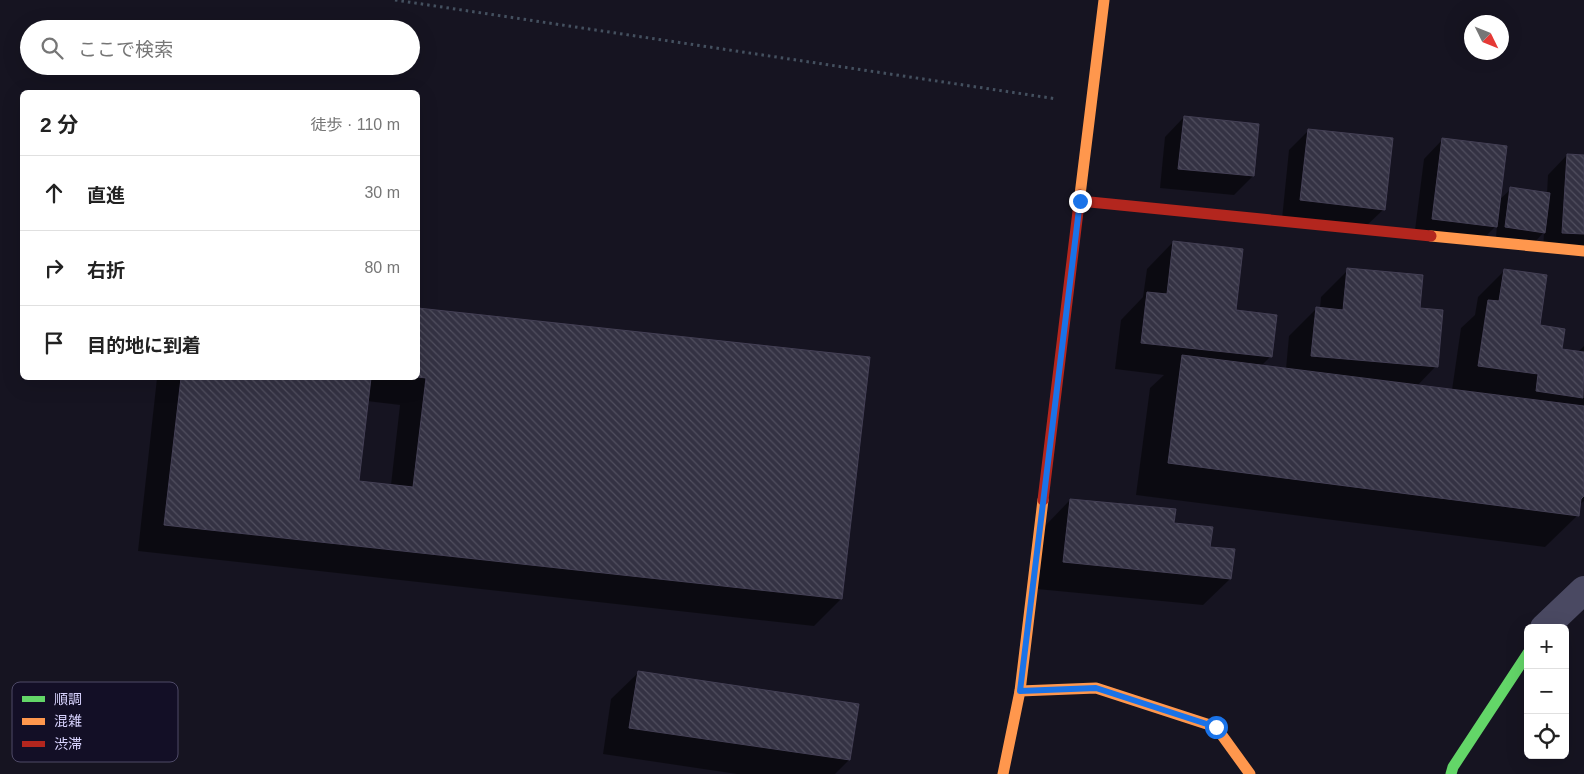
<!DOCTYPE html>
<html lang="ja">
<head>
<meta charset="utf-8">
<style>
	body { margin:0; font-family:Helvetica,"Noto Sans JP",sans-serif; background:#f2f2f2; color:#222 }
	.controls { position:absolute; right:15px; bottom:15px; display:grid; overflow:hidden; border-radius:8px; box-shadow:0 5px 20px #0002 }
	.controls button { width:45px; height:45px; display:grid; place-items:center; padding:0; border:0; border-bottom:1px solid #e0e0e0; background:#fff; color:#222; font:25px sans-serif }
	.compass { position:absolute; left:1464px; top:15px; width:45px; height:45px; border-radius:50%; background:#fff; box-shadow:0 5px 20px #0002; rotate:133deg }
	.stop { position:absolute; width:15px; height:15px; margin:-11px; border:4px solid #1a73e8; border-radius:50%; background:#fff }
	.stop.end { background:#1a73e8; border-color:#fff; box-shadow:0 1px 5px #0008 }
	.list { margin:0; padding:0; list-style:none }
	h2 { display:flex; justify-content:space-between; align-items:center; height:65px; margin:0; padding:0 20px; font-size:21px }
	h2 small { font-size:16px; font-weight:400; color:#767676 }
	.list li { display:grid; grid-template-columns:32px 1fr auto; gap:15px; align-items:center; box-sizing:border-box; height:75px; padding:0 20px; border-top:1px solid #e0e0e0 }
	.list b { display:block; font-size:19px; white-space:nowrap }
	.list em { font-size:16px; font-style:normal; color:#767676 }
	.icon { flex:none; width:28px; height:28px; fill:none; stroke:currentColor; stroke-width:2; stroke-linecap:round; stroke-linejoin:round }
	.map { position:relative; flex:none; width:1584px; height:774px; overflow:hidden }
	.search { position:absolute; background:#fff; box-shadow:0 5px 20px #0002; left:20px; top:20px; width:400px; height:55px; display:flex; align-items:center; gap:12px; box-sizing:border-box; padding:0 18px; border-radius:28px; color:#767676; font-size:19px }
	.panel { position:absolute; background:#fff; box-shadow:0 5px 20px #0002; left:20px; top:90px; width:400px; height:290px; border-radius:8px }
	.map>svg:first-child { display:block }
	.shadow { fill:#0007; fill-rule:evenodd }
	.building { fill:url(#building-back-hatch); stroke:#433f54 }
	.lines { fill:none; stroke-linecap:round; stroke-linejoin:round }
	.path { stroke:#44505f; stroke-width:3; stroke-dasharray:2.5 4; stroke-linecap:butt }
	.street { stroke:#4a4962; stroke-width:28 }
	.fast { stroke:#63d668; stroke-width:11 }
	.slow { stroke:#ff974d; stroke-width:11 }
	.jam { stroke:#b3261e; stroke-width:11 }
	.route { stroke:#1a73e8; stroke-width:6 }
	.key { fill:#130f26; stroke:#4e4a67; stroke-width:1 }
	.key-label { font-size:14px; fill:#d9d4ff }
</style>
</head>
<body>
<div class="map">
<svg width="1584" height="774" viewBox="0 0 1584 774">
	<defs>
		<pattern id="building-back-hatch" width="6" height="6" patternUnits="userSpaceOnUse" patternTransform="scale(1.25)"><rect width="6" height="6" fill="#343243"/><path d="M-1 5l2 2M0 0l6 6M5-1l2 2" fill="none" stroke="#514f5f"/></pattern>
	</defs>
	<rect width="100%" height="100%" fill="#161421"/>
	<g class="shadow">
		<polygon points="1184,117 1253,176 1234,195 1160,188 1165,137"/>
		<polygon points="1309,130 1384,209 1364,228 1282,219 1289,150"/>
		<polygon points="1443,139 1499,200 1511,189 1547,194 1548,175 1567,155 1584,156 1584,254 1543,252 1544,232 1534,243 1496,237 1497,225 1476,246 1414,238 1424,159"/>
		<polygon points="1173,242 1234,311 1270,357 1261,366 1286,369 1289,336 1316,309 1320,309 1321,297 1348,270 1418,309 1436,366 1417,386 1452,390 1461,328 1475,315 1478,297 1504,271 1539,326 1560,350 1578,352 1584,346 1584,501 1579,505 1578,515 1545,547 1136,495 1150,388 1164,375 1115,369 1121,320 1143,297 1147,269"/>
		<path d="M418 309 868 358 841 599 814 626 138 551 157 378H418ZM367 401 400 405 391 485 358 482Z"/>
		<polygon points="1070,500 1173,524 1209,548 1230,579 1203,605 1037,589 1044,527"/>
		<polygon points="638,673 849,760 835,774 737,774 603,754 611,699"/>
	</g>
	<g class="building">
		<polygon points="1184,116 1259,124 1254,176 1178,169"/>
		<polygon points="1308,129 1393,138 1385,210 1300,200"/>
		<polygon points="1442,138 1507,146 1497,227 1432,219"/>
		<polygon points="1567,154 1584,155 1584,234 1562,233"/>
		<polygon points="1510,187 1550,193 1545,233 1505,227"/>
		<polygon points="1173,241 1243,249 1236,310 1277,315 1272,357 1141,343 1147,292 1167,294"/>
		<polygon points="1347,268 1423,275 1420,308 1443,310 1438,367 1311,356 1316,307 1343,310"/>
		<polygon points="1504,269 1547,275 1540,325 1565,329 1562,349 1584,352 1583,398 1536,391 1538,374 1478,366 1488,300 1499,301"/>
		<polygon points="418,308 870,357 842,599 164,525 181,378 371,378 359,481 413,487 426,378 418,377"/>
		<polygon points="1182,355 1584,406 1584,496 1581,499 1579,516 1168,463"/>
		<polygon points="1070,499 1176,509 1174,523 1213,527 1210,547 1235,549 1231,579 1063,562"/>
		<polygon points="638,671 859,704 850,760 629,728"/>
	</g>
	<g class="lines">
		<polyline class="path" points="395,0 1057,99"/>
		<polyline class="street" points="1544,628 1584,590"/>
		<polyline class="fast" points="1451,774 1453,767 1528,653"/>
		<g class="slow">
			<polyline points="1080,195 1104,0"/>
			<polyline points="1431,236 1584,251"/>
			<polyline points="1020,691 1096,688 1216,727 1250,774"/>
			<polyline points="1003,774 1020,691 1043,500"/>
		</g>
		<g class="jam">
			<polyline points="1080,201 1431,236"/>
			<polyline points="1043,500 1080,195"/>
		</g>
	</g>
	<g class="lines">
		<polyline class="route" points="1080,201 1020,691 1096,688 1216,727"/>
	</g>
	<rect x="12" y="682" width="166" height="80" rx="8" class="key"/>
	<rect x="22" y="696" width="23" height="6" fill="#63d668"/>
	<rect x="22" y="718" width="23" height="7" fill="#ff974d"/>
	<rect x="22" y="741" width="23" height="6" fill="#b3261e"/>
	<g class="key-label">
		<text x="54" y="704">順調</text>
		<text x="54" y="726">混雑</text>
		<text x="54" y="749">渋滞</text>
	</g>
</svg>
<div class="controls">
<button>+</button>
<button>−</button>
<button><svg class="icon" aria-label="locate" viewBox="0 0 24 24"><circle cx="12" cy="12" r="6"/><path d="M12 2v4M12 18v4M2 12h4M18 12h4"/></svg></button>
</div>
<svg class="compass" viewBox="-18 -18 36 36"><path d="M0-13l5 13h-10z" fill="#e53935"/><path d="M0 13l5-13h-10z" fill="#767676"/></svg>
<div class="stop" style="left:1216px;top:727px"></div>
<div class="stop end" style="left:1080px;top:201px"></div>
<div class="search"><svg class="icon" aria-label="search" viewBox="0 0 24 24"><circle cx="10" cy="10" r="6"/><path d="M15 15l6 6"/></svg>ここで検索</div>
<section class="panel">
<h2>2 分<small>徒歩 · 110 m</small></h2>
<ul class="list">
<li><svg class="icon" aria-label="ahead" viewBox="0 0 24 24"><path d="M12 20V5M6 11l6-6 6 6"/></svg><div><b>直進</b></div><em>30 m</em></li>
<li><svg class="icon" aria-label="right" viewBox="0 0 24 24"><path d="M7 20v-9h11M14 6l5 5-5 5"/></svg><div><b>右折</b></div><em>80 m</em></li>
<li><svg class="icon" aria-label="arrive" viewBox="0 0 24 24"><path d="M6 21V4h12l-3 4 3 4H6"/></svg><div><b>目的地に到着</b></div></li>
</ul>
</section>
</div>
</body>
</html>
